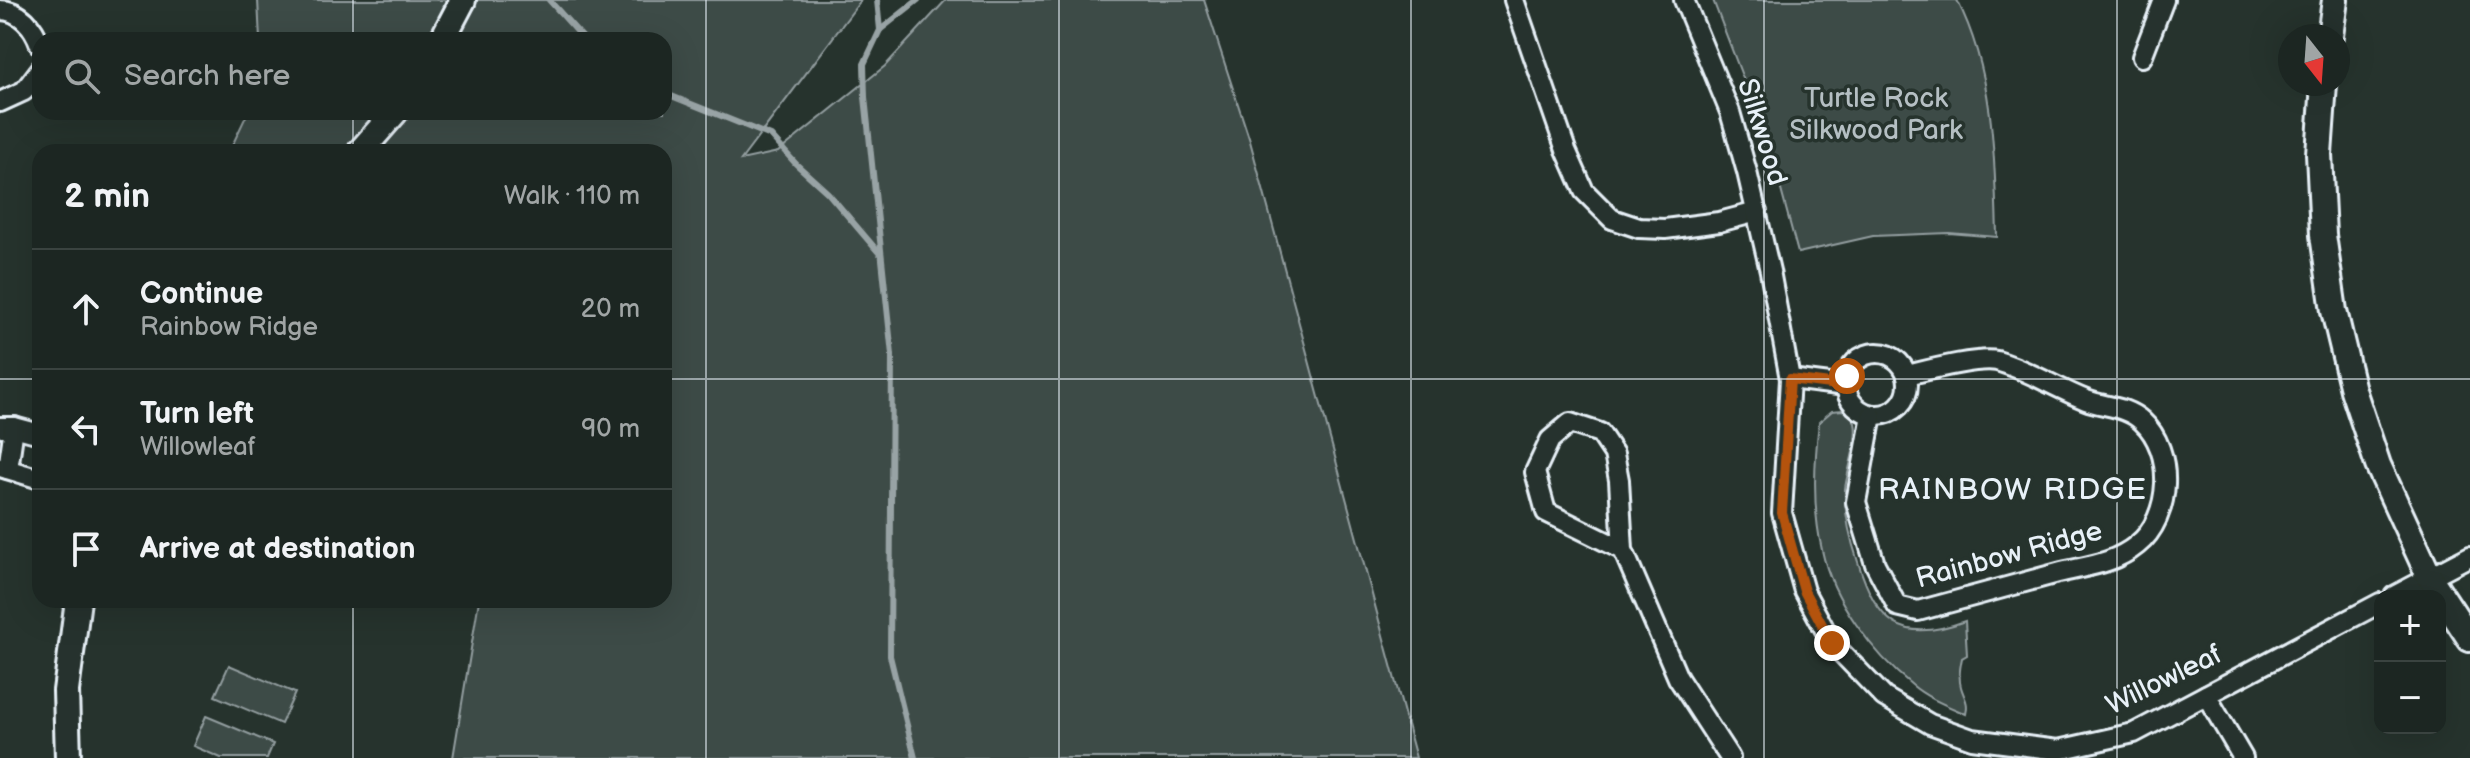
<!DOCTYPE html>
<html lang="en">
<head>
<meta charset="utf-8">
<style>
	body { margin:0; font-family:"Balsamiq Sans",sans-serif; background:#29322f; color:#f1f3f6 }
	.controls { position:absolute; right:24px; bottom:24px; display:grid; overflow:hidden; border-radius:16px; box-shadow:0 8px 32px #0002 }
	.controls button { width:72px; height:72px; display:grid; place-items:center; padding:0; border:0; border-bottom:2px solid #3a4340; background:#1c2622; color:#f1f3f6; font:40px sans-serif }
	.compass { position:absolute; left:2278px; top:24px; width:72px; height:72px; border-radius:50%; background:#1c2622; box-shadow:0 8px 32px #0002; rotate:163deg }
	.stop { position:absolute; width:24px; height:24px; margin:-18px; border:6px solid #b45309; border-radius:50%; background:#fff }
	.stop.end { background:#b45309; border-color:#fff; box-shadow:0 2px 8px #0008 }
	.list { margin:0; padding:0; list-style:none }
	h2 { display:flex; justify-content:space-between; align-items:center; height:104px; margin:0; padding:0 32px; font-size:34px }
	h2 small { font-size:26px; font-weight:400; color:#a0a5a5 }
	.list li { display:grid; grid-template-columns:52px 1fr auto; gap:24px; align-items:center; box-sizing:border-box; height:120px; padding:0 32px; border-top:2px solid #3a4340 }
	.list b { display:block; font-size:30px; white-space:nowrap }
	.list p { margin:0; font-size:26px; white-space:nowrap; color:#a0a5a5 }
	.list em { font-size:26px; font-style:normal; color:#a0a5a5 }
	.icon { flex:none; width:44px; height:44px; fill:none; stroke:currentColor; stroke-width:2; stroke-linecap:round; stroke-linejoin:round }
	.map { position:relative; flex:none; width:2470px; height:758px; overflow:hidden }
	.search { position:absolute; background:#1c2622; box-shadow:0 8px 32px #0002; left:32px; top:32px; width:640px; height:88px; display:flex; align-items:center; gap:20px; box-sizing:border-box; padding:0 28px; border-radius:24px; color:#a0a5a5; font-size:30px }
	.panel { position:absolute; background:#1c2622; box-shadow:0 8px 32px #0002; left:32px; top:144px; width:640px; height:464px; border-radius:24px }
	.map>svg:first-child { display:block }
	.green { fill:#3e4b47; stroke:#939ea0; stroke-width:2 }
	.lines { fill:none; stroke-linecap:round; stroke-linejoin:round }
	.stream { stroke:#98a3a5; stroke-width:6 }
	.street-casing { stroke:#e8f1f8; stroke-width:24 }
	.secondary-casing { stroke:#e8f1f8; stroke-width:30 }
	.street { stroke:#26332d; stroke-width:18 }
	.secondary { stroke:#26332d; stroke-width:24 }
	.route { stroke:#b45309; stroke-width:10 }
	.grid { fill:none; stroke:#e8f1f8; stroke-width:2; stroke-opacity:0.55 }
	.labels { text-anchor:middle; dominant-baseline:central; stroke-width:7; stroke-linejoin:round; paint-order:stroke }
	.park-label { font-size:28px; fill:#b5bfc3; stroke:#26332d }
	.street-label { font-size:28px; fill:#e8f1f8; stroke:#26332d }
	.neighbourhood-label { font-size:30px; letter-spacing:2px; fill:#e8f1f8; stroke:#26332d }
</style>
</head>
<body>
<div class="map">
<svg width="2470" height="758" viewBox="0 0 2470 758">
	<rect width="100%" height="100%" fill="#26332d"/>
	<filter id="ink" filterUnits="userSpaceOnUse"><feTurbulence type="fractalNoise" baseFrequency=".0125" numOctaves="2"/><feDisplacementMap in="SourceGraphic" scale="16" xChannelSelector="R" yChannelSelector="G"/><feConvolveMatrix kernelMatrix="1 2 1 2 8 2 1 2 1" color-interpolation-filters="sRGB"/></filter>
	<g filter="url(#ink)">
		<g class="green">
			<polygon points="258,0 861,0 741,160 778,152 885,66 946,0 1204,0 1250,141 1416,758 453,758 479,600 664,600 664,152 229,152 248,112 664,112 664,40 260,40"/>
			<path d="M1713 0H1957C1994 72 1995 158 1997 237L1949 233 1873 236 1798 253 1770 149Z"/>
			<path d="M1843 410C1849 414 1853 415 1855 423 1859 439 1847 471 1845 489 1844 514 1850 538 1858 562 1877 623 1901 645 1965 621L1967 655 1962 658C1960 667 1958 677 1961 687 1964 698 1969 701 1966 714 1948 706 1927 698 1912 685 1873 654 1832 599 1822 550 1812 508 1814 464 1819 422L1832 411Z"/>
			<polygon points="229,665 295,693 281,724 215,696"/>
			<polygon points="206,716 273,744 267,758 221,758 193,746"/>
		</g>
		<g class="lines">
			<g class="stream">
				<polyline points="549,0 585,40"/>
				<polyline points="877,0 880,30"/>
				<polyline points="664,93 771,136 796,164 828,193 880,254"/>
				<polyline points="915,758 890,656 892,355 865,97 864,64 880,30 918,0"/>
			</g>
			<g class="street-casing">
				<g id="street">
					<polyline points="1514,0 1566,150 1584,191 1612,219 1639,228 1665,229 1719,222 1757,212"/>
					<polyline points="1684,0 1730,112 1747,172 1770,271 1790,379 1782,513 1804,591 1832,643 1884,697 1930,724 1972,739 2058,750 2134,733 2380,603"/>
					<path d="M0 10C20 10 34 27 40 45"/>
					<polyline points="2142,57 2164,0"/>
					<polyline points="0,102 24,91 40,70"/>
					<circle cx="1877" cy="384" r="31"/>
					<polyline points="1790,379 1846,386"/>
					<path d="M1872 415 1856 502 1875 564 1897 606 1918 611C1965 598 2011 586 2058 573 2086 566 2114 564 2137 545 2172 517 2175 451 2142 421 2126 406 2104 407 2086 400 2056 388 2028 370 1997 361 1978 357 1928 370 1907 375"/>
					<polyline points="0,427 14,427 40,434"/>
					<polyline points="0,467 40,479"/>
					<polyline points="8,469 14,427"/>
					<polyline points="1623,550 1546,512 1535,472 1550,440 1570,423 1600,433 1614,454 1619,480 1623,550 1678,678 1730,758"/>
					<polyline points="2394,596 2470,556"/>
					<polyline points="2206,695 2243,758"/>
				</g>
			</g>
			<g class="secondary-casing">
				<g id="secondary">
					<polyline points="2330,36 2335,0"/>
					<polyline points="442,40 463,0"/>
					<polyline points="2324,84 2319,154 2323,235 2334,311 2353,390 2378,465 2430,578 2470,639"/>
					<polyline points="360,152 395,112"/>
					<polyline points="68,758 66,691 78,600"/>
				</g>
			</g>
			<use href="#street" class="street"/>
			<use href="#secondary" class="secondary"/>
		</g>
	</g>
	<g class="lines" filter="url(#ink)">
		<polyline class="route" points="1832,643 1804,591 1782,513 1790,379 1846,386 1847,376"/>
	</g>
	<path class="grid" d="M353 0V40M706 0V758M1059 0V758M1411 0V758M1764 0V758M2117 0V758M353 112V152M0 379H40M664 379H2470M353 600V758"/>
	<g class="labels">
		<g class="park-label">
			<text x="1876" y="98">Turtle Rock<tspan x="1876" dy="32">Silkwood Park</tspan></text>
		</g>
		<g class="street-label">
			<text transform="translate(1762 132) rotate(73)">Silkwood</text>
			<text transform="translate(2009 555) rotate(-15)">Rainbow Ridge</text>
			<text transform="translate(2164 680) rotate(-26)">Willowleaf</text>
		</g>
		<g class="neighbourhood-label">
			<text x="2013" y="490">RAINBOW RIDGE</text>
		</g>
	</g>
</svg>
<div class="controls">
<button>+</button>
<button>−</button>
</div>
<svg class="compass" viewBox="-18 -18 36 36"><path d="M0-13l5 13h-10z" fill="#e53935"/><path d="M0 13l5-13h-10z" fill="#a0a5a5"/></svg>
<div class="stop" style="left:1847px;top:376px"></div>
<div class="stop end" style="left:1832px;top:643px"></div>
<div class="search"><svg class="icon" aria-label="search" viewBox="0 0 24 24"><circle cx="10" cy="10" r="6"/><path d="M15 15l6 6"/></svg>Search here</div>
<section class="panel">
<h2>2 min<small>Walk · 110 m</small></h2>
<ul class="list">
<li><svg class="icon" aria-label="ahead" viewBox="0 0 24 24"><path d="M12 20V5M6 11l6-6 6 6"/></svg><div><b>Continue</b><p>Rainbow Ridge</p></div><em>20 m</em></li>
<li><svg class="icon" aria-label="left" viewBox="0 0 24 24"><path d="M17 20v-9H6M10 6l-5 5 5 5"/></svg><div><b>Turn left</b><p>Willowleaf</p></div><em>90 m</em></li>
<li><svg class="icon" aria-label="arrive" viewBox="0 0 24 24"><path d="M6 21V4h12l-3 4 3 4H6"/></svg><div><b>Arrive at destination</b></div></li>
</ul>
</section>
</div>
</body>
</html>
